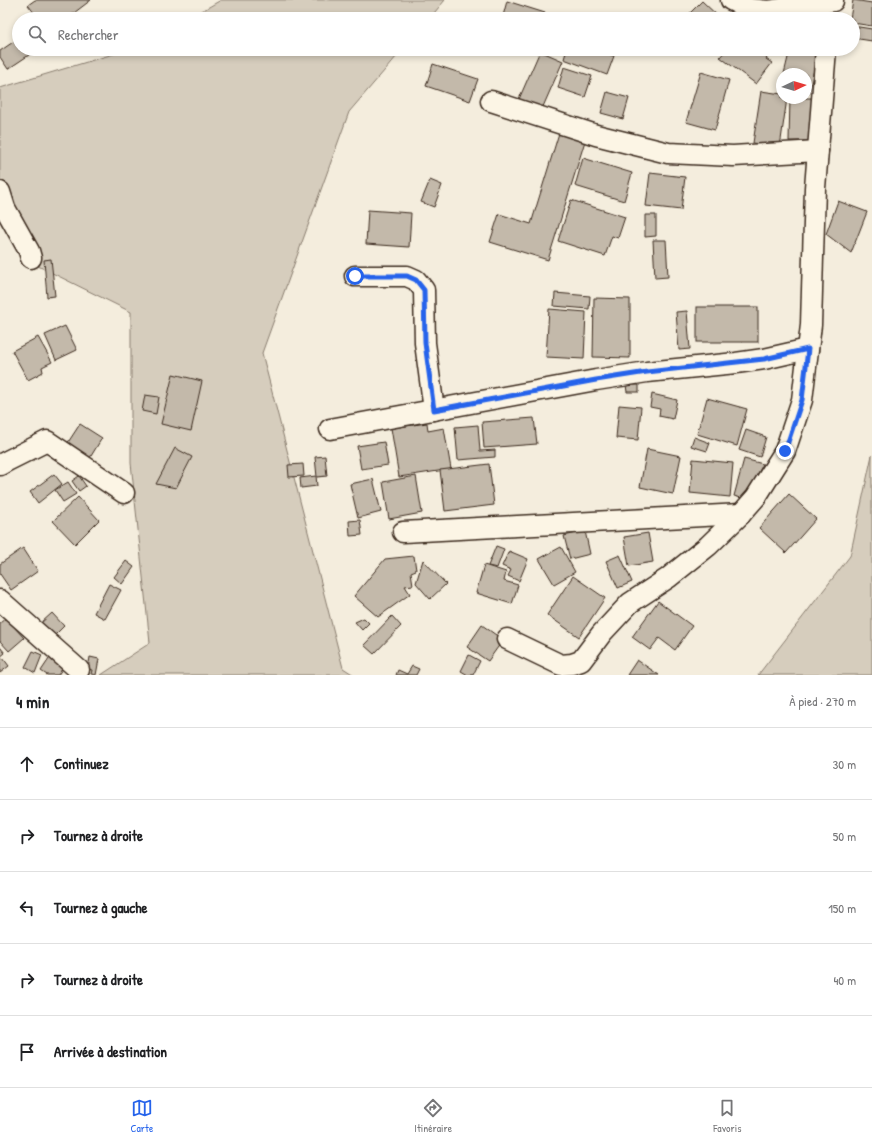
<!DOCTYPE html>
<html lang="fr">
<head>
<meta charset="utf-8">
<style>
	body { margin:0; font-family:"Patrick Hand",sans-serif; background:#f2f2f2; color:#202124 }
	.compass { position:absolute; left:776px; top:68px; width:36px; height:36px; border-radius:50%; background:#fff; box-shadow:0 2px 6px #0003; rotate:86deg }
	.stop { position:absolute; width:12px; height:12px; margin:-9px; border:3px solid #2563eb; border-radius:50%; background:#fff }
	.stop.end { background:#2563eb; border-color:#fff; box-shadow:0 1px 4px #0008 }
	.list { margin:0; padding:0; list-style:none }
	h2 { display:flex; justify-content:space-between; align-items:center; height:52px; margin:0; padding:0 16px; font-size:17px }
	h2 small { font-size:13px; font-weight:400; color:#757577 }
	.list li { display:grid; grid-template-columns:26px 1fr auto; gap:12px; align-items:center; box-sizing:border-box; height:72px; padding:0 16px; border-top:1px solid #e0e0e0 }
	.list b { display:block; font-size:15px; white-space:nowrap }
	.list em { font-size:13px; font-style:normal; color:#757577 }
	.icon { flex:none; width:22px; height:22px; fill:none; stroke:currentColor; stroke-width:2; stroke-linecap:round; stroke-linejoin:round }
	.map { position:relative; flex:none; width:872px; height:675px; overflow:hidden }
	.search { position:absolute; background:#fff; box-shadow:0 2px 6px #0003; left:12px; right:12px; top:12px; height:44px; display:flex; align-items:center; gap:10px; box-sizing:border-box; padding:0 14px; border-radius:22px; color:#757577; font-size:15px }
	.sheet { height:412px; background:#fff }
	nav { display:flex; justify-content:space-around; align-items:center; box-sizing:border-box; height:56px; border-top:1px solid #e0e0e0; background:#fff; font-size:11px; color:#757577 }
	nav a { display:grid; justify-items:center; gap:2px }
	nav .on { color:#2563eb }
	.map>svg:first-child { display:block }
	.green { fill:#d6cdbd; stroke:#887c6e }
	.building { fill:#c3b9aa; stroke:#3b2a1e }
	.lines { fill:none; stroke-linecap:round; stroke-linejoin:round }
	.minor-casing { stroke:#3b2a1e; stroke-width:23 }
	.minor { stroke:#fcf5e5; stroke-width:20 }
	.route { stroke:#2563eb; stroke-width:5 }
</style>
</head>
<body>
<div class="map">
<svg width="872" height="675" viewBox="0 0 872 675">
	<rect width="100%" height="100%" fill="#f4eddd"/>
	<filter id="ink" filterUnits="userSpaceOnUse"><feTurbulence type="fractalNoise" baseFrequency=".025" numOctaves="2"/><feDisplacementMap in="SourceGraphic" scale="8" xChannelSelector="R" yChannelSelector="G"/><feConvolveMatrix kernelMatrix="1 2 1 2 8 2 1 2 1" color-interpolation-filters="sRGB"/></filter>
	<g filter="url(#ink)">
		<g class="green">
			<polygon points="221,0 445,0 429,19 188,19"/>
			<polygon points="130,49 403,49 349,112 262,353 343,668 354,675 101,675 150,643 131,463 131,312 30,262 0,186 0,88"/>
			<polygon points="872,455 872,675 758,675 850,556"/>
		</g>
		<g class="building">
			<polygon points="35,0 91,0 66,19 39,19 28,5"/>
			<polygon points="853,0 872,3 872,26 853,23 853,19 850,19"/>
			<polygon points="507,1 545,13 543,19 497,19 498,15 503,16"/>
			<polygon points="702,1 721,19 688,19 686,17"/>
			<polygon points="853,26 872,29 872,41 853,38"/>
			<polygon points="19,38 19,49 38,49 8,69 0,57 0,51"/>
			<polygon points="567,49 593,49 614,56 607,75 564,59"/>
			<polygon points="599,49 618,49 617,52"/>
			<polygon points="727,49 766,49 771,53 766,59 772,63 756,84 720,57"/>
			<polygon points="790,49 818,49 809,94 806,94 806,74 784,74"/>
			<polygon points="540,51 563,61 542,109 519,99"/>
			<polygon points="433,64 478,79 470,101 426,86"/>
			<polygon points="564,67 592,76 585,97 558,88"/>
			<polygon points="701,72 729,80 715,130 686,122"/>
			<polygon points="761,91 782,94 782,98 787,98 780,147 753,143"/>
			<polygon points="607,92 629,98 623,119 601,113"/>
			<polygon points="790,98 812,98 810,141 789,141"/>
			<polygon points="559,133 585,141 548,260 490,242 499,214 531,224"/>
			<polygon points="583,158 632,173 624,201 575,186"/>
			<polygon points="650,173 685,177 681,210 646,206"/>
			<polygon points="430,180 442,185 434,207 421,202"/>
			<polygon points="571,200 625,217 618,238 612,236 605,256 558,241"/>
			<polygon points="838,201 867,212 851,253 826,234"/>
			<polygon points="368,210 411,213 409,247 366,244"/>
			<polygon points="645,215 656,215 656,236 645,237"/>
			<polygon points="653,240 666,240 668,277 655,278"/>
			<polygon points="51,259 55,296 47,297 44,260"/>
			<polygon points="555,293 590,296 589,309 554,306"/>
			<polygon points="594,298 630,299 630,358 593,357"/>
			<rect x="697" y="307" width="61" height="35"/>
			<polygon points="549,309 586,312 584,359 546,357"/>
			<polygon points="687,311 690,349 679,350 676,312"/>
			<polygon points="65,326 77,350 56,360 45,335"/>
			<polygon points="38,337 52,362 42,367 43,372 28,380 12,351"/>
			<polygon points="173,374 202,381 191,431 161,424"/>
			<polygon points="626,385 639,385 639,392 627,392"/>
			<polygon points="652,394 677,400 673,419 659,416 660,409 650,407"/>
			<polygon points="145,395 159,397 156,414 142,411"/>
			<polygon points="707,398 747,409 737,446 697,434"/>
			<polygon points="619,405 641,407 638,440 616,438"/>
			<polygon points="534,418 537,444 484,448 482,422"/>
			<polygon points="427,423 428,431 444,428 451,469 399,477 391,428"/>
			<polygon points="80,424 102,438 88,461 65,447"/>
			<polygon points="478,425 480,451 495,450 495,457 458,460 455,427"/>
			<polygon points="746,430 766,437 760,457 739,450"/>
			<polygon points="694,437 710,443 707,451 691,446"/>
			<polygon points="384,442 388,465 361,469 357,446"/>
			<polygon points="175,448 192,457 176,488 156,484"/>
			<polygon points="647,449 681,456 673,494 640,487"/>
			<polygon points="325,456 327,476 317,477 315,457"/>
			<polygon points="693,459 733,463 730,497 690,493"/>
			<polygon points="744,459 763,464 745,499 734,496"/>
			<polygon points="303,464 304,476 289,477 288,465"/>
			<polygon points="489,464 494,505 445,511 440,470"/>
			<polygon points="54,474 62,484 38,503 30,492"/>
			<polygon points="79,476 86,486 79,491 72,481"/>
			<polygon points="316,476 317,486 301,488 300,478"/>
			<polygon points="416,476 422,513 389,519 383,482"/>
			<polygon points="373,479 381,512 358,518 350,484"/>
			<polygon points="68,482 76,494 63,502 55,490"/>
			<polygon points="789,494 816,519 786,553 759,528"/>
			<polygon points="78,497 99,520 75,544 53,521"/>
			<polygon points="360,520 362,535 350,536 349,521"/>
			<polygon points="585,531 590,554 570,559 564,536"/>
			<polygon points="648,533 653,562 629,566 624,537"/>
			<polygon points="496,546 504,549 497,568 488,566"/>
			<polygon points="561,547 575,572 554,584 539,559"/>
			<polygon points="23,548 38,571 11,590 0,574 0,564"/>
			<polygon points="509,551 528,559 519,581 508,576 511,570 502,566"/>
			<polygon points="620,555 632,582 618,588 606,561"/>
			<polygon points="414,556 416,570 411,572 413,585 405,586 410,594 378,617 354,596 385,559"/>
			<polygon points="423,560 446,584 430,599 416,583"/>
			<polygon points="126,561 134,567 122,584 114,577"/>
			<polygon points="484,565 506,572 504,581 518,585 512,604 476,593"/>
			<polygon points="573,576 605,598 579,637 547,615"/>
			<polygon points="109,584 121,590 105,619 94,613"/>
			<polygon points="658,601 692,626 675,650 659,638 650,650 632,637"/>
			<polygon points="52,613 64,626 53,637 41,623"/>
			<polygon points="392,616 401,626 374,654 364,645"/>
			<polygon points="6,618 24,638 9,651 0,641 0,623"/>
			<polygon points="364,618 369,623 362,630 355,622"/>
			<polygon points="482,625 503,640 488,661 467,647"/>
			<polygon points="0,647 5,653 0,657"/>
			<polygon points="33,651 42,655 35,673 25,667"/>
			<polygon points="469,655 480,661 473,675 468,675 461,671"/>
			<polygon points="51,656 64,666 58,675 47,675 41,671"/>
			<polygon points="90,657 99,659 96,675 91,674 92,670 88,669"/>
			<polygon points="3,658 9,666 0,673 0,660"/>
			<polygon points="637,660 659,675 627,675"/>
			<polygon points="412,666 419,669 416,675 396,675 398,670 407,674"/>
		</g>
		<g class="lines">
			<g class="minor-casing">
				<g id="minor">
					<polyline points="731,0 749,9 769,11 833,1"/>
					<polyline points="491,101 596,135 668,153 733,156 818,151"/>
					<polyline points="0,192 5,208 29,251 31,258"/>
					<polyline points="355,276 407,276 416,280 424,290 425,343 434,410"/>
					<polyline points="330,429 596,380 647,372 736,363 764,359 808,349"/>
					<polyline points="0,465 7,461 47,441 124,493"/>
					<polyline points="403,532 741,514"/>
					<polyline points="0,600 79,670"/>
					<polyline points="507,639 561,665 572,664 581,661 602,633 630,603 668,578 708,546 741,514 756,497 785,451 802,400 811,325 815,188 826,49"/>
				</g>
			</g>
			<use href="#minor" class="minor"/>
		</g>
	</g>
	<g class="lines" filter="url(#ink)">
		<polyline class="route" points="355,276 407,276 416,280 424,290 425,343 434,410 596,380 647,372 764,359 808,349 802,400 785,451"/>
	</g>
</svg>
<svg class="compass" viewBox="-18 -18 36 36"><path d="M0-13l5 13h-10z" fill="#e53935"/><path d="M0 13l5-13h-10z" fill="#757577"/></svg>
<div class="stop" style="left:355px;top:276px"></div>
<div class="stop end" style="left:785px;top:451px"></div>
<div class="search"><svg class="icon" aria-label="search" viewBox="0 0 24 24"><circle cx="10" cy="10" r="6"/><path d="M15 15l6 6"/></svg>Rechercher</div>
</div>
<section class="sheet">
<h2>4 min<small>À pied · 270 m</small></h2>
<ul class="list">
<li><svg class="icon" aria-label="ahead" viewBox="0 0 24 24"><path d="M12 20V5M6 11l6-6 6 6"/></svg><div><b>Continuez</b></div><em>30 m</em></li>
<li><svg class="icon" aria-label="right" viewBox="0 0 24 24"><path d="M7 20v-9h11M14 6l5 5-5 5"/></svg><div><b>Tournez à droite</b></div><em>50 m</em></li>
<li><svg class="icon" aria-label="left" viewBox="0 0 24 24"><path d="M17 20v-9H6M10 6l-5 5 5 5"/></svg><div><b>Tournez à gauche</b></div><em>150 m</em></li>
<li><svg class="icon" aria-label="right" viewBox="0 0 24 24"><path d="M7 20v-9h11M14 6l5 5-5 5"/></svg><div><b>Tournez à droite</b></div><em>40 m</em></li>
<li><svg class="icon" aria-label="arrive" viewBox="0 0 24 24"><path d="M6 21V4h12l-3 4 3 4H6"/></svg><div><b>Arrivée à destination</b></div></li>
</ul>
</section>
<nav>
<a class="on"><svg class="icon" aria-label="map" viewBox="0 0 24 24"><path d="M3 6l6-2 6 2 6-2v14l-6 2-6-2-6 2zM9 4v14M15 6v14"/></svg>Carte</a>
<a><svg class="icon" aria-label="directions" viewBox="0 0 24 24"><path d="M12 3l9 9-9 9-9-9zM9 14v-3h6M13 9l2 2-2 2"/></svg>Itinéraire</a>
<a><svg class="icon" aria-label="saved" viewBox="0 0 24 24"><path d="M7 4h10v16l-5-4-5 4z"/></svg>Favoris</a>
</nav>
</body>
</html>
